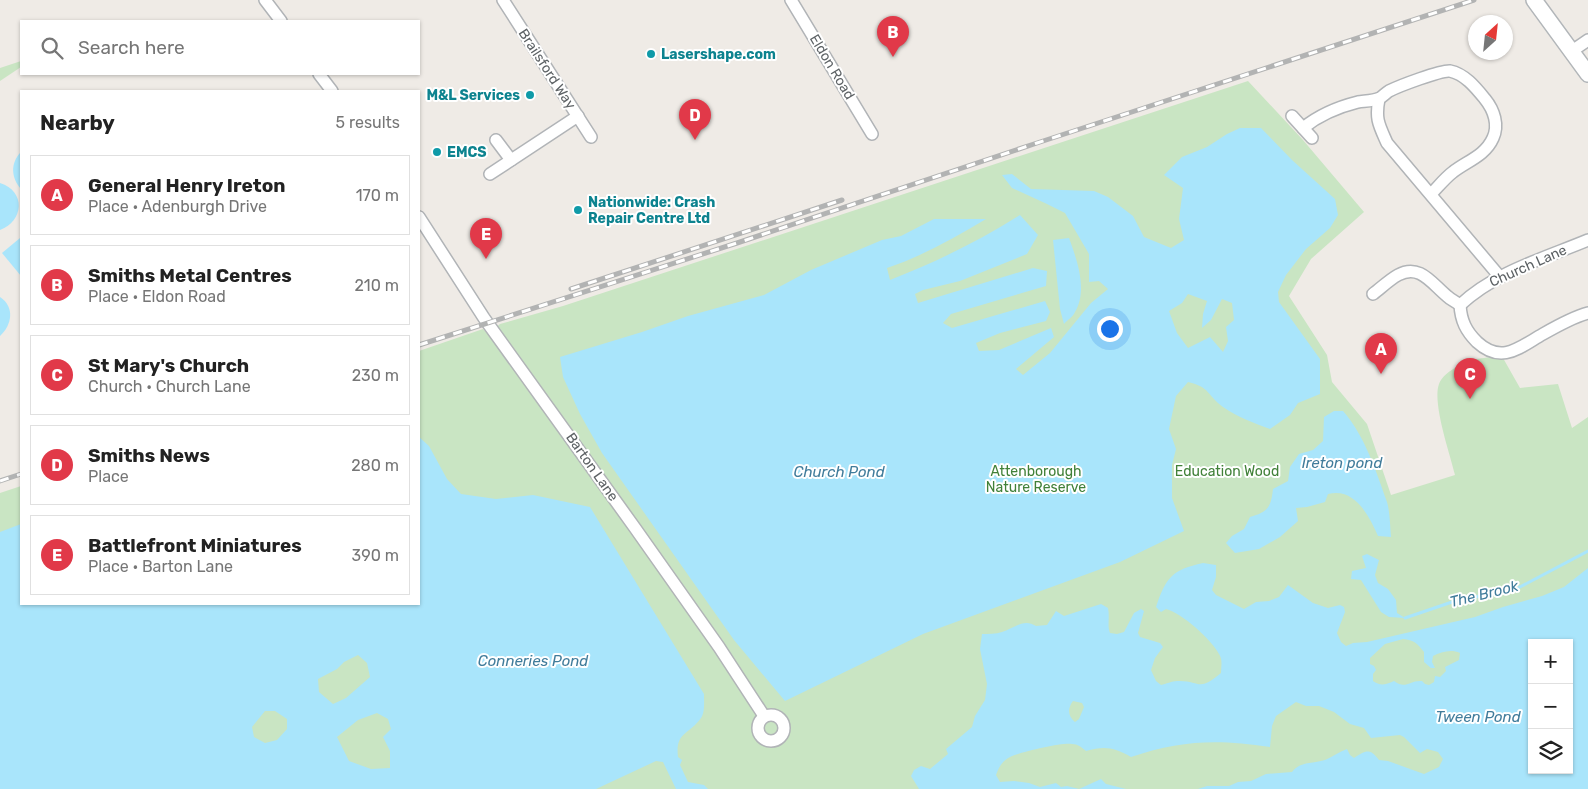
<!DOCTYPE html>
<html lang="en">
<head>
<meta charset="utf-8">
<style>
	body { margin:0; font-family:Rubik,sans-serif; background:#f6f6f6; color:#222 }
	.controls { position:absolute; right:15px; bottom:15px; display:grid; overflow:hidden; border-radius:0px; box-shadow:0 1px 4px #0004 }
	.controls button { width:45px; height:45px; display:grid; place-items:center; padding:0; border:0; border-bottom:1px solid #e0e0e0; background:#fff; color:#222; font:25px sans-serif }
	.compass { position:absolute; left:1468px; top:15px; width:45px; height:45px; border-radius:50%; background:#fff; box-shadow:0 1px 4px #0004; rotate:27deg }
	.you { position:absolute; left:1109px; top:328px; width:18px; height:18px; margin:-12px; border:4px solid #fff; border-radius:50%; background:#1a73e8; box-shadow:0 0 0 8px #1a73e833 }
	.badge { display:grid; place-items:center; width:32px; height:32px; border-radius:50%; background:#e13949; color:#fff; font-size:16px; font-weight:700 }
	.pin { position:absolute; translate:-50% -41px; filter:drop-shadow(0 1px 2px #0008) }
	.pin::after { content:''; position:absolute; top:26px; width:18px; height:15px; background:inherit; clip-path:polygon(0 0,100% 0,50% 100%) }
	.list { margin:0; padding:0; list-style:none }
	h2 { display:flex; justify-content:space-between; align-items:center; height:65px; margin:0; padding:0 20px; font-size:21px }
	h2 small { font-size:16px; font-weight:400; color:#767676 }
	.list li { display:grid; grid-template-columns:32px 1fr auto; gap:15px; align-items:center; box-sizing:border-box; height:80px; margin:0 10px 10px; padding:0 10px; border:1px solid #e0e0e0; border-radius:0px }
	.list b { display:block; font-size:19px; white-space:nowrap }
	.list p { margin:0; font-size:16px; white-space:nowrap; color:#767676 }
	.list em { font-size:16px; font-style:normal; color:#767676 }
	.icon { flex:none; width:28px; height:28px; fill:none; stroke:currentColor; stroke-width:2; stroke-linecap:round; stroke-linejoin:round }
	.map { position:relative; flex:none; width:1588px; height:789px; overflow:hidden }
	.search { position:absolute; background:#fff; box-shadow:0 1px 4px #0004; left:20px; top:20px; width:400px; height:55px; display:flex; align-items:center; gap:12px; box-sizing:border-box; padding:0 18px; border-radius:0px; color:#767676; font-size:19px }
	.panel { position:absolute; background:#fff; box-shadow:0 1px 4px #0004; left:20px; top:90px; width:400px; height:515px; border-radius:0px }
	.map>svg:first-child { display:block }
	.green { fill:#c9e5c3; fill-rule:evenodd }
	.water { fill:#a9e5fb; fill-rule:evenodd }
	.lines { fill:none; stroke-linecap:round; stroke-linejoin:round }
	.stream { stroke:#a9e5fb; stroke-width:3 }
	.street-casing { stroke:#b1b4b7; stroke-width:14 }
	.secondary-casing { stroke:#b2b6b9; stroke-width:18 }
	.street { stroke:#fff; stroke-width:11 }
	.secondary { stroke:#fff; stroke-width:15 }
	.rail-casing { stroke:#b2b3b3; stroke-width:5 }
	.rail { stroke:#fff; stroke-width:3; stroke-dasharray:9; stroke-linecap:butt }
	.culture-dot { fill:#0f9aa8; stroke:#fff; stroke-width:2 }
	.labels { text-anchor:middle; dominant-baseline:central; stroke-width:4; stroke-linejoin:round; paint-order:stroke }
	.culture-label { font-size:14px; font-weight:bold; fill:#0d838f; stroke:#fff; text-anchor:start }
	.street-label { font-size:14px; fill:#5d6265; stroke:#fff }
	.park-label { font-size:14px; fill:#418139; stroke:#fff }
	.water-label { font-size:15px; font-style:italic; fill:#407c9b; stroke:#fff }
</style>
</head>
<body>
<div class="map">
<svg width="1588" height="789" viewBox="0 0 1588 789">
	<rect width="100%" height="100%" fill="#efebe6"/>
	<g class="green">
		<polygon points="21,61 21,67 0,81 0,68"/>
		<path d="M1248 81 1303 140 1364 212 1311 259 1289 296 1327 355 1332 382 1367 424 1391 495 1455 475C1450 454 1432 403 1439 384 1444 370 1470 359 1484 358 1490 357 1497 358 1503 358L1520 388 1558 384 1572 428 1588 417V789H0V493L21 486V604H419V351L483 329 488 334 500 324 563 306ZM1532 643H1569V770H1532Z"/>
	</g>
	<g class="water">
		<path d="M1240 128H1261L1292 160 1335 199 1338 215 1330 228 1306 249 1286 275 1278 292 1279 302 1320 359V394L1298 403 1290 415 1270 429C1254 423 1237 417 1223 407 1207 395 1210 387 1188 382L1176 396 1169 429 1176 449 1172 465V498L1184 531 1120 562 923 634 785 701 734 640 602 453 580 414 563 377 560 357 642 332 688 316 764 295 811 270 882 240 901 236 934 219H986C954 238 923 256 887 268L890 280C936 262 979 241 1020 215L1038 235 1027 254 960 281 923 290 915 294 918 303 1033 268 1047 271 1046 286 951 314 943 323 952 328 1045 301 1050 312 1046 321 1000 333 976 343 979 351 999 350 1051 328 1054 337 1016 369 1023 375 1050 353 1091 303 1108 289 1099 281 1089 282V254L1065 213 1047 204 1012 188 1002 175 1012 174 1031 189 1094 191 1108 197 1133 216 1144 237 1171 248 1184 240 1179 219 1183 188 1164 175 1182 157 1207 147 1227 134ZM1188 294 1207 301 1203 314 1202 328 1211 320 1222 299 1232 303 1234 320 1226 327 1228 341 1223 352 1210 337 1188 348 1177 333 1169 311 1182 303Z"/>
		<path d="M21 152V189C11 178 10 163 21 152Z"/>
		<path d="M0 183C26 191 24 221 0 230Z"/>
		<polygon points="20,238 21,240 21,276 2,253"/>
		<path d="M1069 238C1077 260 1088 290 1075 312 1073 317 1067 320 1064 324L1060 309 1053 240Z"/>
		<path d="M0 297C15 307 12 325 0 336Z"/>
		<path d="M1334 411H1343C1365 436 1376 471 1387 502 1390 512 1390 526 1391 537L1378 536C1369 516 1355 487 1328 494L1325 502 1307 507 1296 508 1298 521 1280 537 1259 549 1235 553 1226 543 1232 536 1244 529 1250 517C1268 512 1271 507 1273 489L1288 481 1290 467 1299 454 1313 450 1323 441 1324 417Z"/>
		<path d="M419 437 429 446 447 479 461 494 496 499 533 495 590 507 704 694C704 702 705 712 701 718 689 735 675 732 678 757L682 760 680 765 688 782 704 785 708 789H676L663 762 656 761 596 789H0V532L21 524V604H419ZM358 655 367 663 370 677 346 698 333 704 319 692 318 679 337 669 344 662ZM265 711H275L287 719V729L277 740 265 743 254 737 252 727ZM377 713 388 719 391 729 383 737 390 751V768L371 769 349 761 337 737 358 720Z"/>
		<polygon points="1367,554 1379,560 1375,575 1378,583 1388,589 1396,600 1397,613 1405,618 1389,617 1381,612 1361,580 1351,579 1352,571 1366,568 1362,556"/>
		<path d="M1203 563 1216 565V577L1212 590 1216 595 1244 609 1256 602 1269 601 1279 597 1288 585 1313 603 1328 608 1340 605 1344 607 1345 612 1337 633 1341 642 1346 646 1353 643 1367 642 1475 617 1503 607 1542 596 1564 587 1588 568V789H1198L1207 786H1229L1238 782 1251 781 1266 774 1292 772C1300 761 1313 764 1325 760 1332 757 1339 752 1347 749L1350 755 1354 758C1366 750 1370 748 1379 760L1388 761 1424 774 1439 767 1443 759 1438 752 1427 749 1420 753 1404 737 1400 735 1371 738 1364 728 1350 724 1334 712 1319 706H1306L1296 702 1276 716 1272 726 1270 747C1218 739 1181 740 1131 757 1114 747 1104 746 1086 751 1081 747 1078 744 1072 744 1063 742 1020 752 1010 757 1002 761 999 767 996 775L1000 782 1014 781 1029 783 1040 787 1056 783 1061 787 1067 786 1079 789 1101 779 1106 784 1126 789H919L911 776 914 770 921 766 930 769 948 754 946 749 972 727 975 716 985 700 987 684 980 649 982 634C988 634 996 634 1002 632 1014 628 1024 618 1036 626L1047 625 1056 611 1064 616 1101 604 1108 608C1110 617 1107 626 1110 633L1117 634 1124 632 1134 613 1141 609 1144 611 1138 633 1140 637 1160 643 1163 647 1155 658 1151 670 1156 681 1161 685C1166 684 1172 681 1177 681 1201 680 1197 693 1221 673 1221 667 1223 660 1219 654 1212 640 1182 613 1166 609L1161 612 1156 607C1166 577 1172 570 1203 563ZM1403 639C1414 640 1417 643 1424 652V662L1431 668H1435L1432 662 1433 656C1441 652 1451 649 1460 653L1459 660 1445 667 1446 671 1440 677 1435 676 1434 682 1429 685 1425 684 1422 681C1409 680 1406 690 1394 681 1385 685 1380 686 1373 681V674L1376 670 1374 666 1370 664V658L1385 644ZM1532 643H1569V770H1532ZM1073 701 1082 703 1084 707 1079 719 1075 722C1068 716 1067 709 1073 701Z"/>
	</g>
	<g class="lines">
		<polyline class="stream" points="1405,618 1452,602 1518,588 1588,551"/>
		<g class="street-casing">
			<g id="street">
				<polyline points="265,0 281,21"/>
				<polyline points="503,0 591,137"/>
				<polyline points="791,0 872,134"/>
				<polyline points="1572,51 1588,40"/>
				<polyline points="319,74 332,91"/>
				<path d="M1379 99C1375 119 1379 125 1387 143L1500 277"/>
				<polyline points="1292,116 1312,138"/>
				<path d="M1303 128C1319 115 1338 107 1358 102 1365 101 1374 101 1380 98 1383 96 1386 93 1389 91 1399 86 1441 70 1450 71 1465 74 1476 88 1485 99 1494 110 1499 125 1493 138 1485 156 1467 161 1453 172 1445 178 1438 187 1431 194"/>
				<polyline points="496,140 511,160"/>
				<polyline points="490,174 578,116"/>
				<polyline points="419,217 484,318 635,528 719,647 764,716"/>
				<path d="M1373 294C1381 288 1389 280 1398 275 1420 263 1432 284 1447 296 1451 300 1456 302 1460 305"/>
				<path d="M1460 305C1461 321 1466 331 1477 342 1502 365 1520 347 1543 334 1557 326 1573 317 1588 313"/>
				<path d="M1460 305C1495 272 1545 258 1588 240"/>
				<circle cx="771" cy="728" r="13"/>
			</g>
		</g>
		<g class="secondary-casing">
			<polyline id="secondary" points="1534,0 1588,74"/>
		</g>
		<use href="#street" class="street"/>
		<use href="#secondary" class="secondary"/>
		<g class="rail-casing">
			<g id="rail">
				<polyline points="571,289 842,200"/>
				<polyline points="419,345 737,243 1037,143 1474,0"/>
				<polyline points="0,481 21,474"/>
			</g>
		</g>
		<use href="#rail" class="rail"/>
	</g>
	<g class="culture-dot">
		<circle cx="651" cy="54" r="5"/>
		<circle cx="530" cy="95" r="5"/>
		<circle cx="437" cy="152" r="5"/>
		<circle cx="578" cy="210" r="5"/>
	</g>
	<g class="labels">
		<g class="culture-label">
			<text x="661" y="54">Lasershape.com</text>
			<text x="520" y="95" text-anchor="end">M&amp;L Services</text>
			<text x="447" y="152">EMCS</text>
			<text x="588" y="202">Nationwide: Crash<tspan x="588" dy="16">Repair Centre Ltd</tspan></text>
		</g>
		<g class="street-label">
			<text transform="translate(832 67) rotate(59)">Eldon Road</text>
			<text transform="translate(547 69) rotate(57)">Brailsford Way</text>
			<text transform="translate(1528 266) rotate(-24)">Church Lane</text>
			<text transform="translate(592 467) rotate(55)">Barton Lane</text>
		</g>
		<g class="park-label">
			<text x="1036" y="471">Attenborough<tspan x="1036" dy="16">Nature Reserve</tspan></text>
			<text x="1227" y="471">Education Wood</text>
		</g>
		<g class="water-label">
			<text x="1342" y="463">Ireton pond</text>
			<text x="839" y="472">Church Pond</text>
			<text transform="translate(1484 594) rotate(-14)">The Brook</text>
			<text x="533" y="661">Conneries Pond</text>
			<text x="1478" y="717">Tween Pond</text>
		</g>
	</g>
</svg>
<div class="controls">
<button>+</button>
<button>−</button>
<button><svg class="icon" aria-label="layers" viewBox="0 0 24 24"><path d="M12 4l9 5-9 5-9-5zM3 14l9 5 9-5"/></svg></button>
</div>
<svg class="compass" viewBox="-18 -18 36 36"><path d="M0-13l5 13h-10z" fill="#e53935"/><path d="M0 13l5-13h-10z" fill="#767676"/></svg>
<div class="you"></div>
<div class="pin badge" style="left:1381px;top:374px">A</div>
<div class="pin badge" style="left:893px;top:57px">B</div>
<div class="pin badge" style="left:1470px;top:399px">C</div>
<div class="pin badge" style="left:695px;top:140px">D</div>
<div class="pin badge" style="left:486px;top:259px">E</div>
<div class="search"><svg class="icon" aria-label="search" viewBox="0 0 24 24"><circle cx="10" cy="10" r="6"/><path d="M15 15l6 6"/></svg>Search here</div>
<section class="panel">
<h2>Nearby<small>5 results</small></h2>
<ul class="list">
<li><span class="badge">A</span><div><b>General Henry Ireton</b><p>Place · Adenburgh Drive</p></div><em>170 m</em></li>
<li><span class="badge">B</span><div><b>Smiths Metal Centres</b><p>Place · Eldon Road</p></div><em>210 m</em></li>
<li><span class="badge">C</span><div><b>St Mary's Church</b><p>Church · Church Lane</p></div><em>230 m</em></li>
<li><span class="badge">D</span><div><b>Smiths News</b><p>Place</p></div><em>280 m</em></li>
<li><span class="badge">E</span><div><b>Battlefront Miniatures</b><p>Place · Barton Lane</p></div><em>390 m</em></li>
</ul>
</section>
</div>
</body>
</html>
